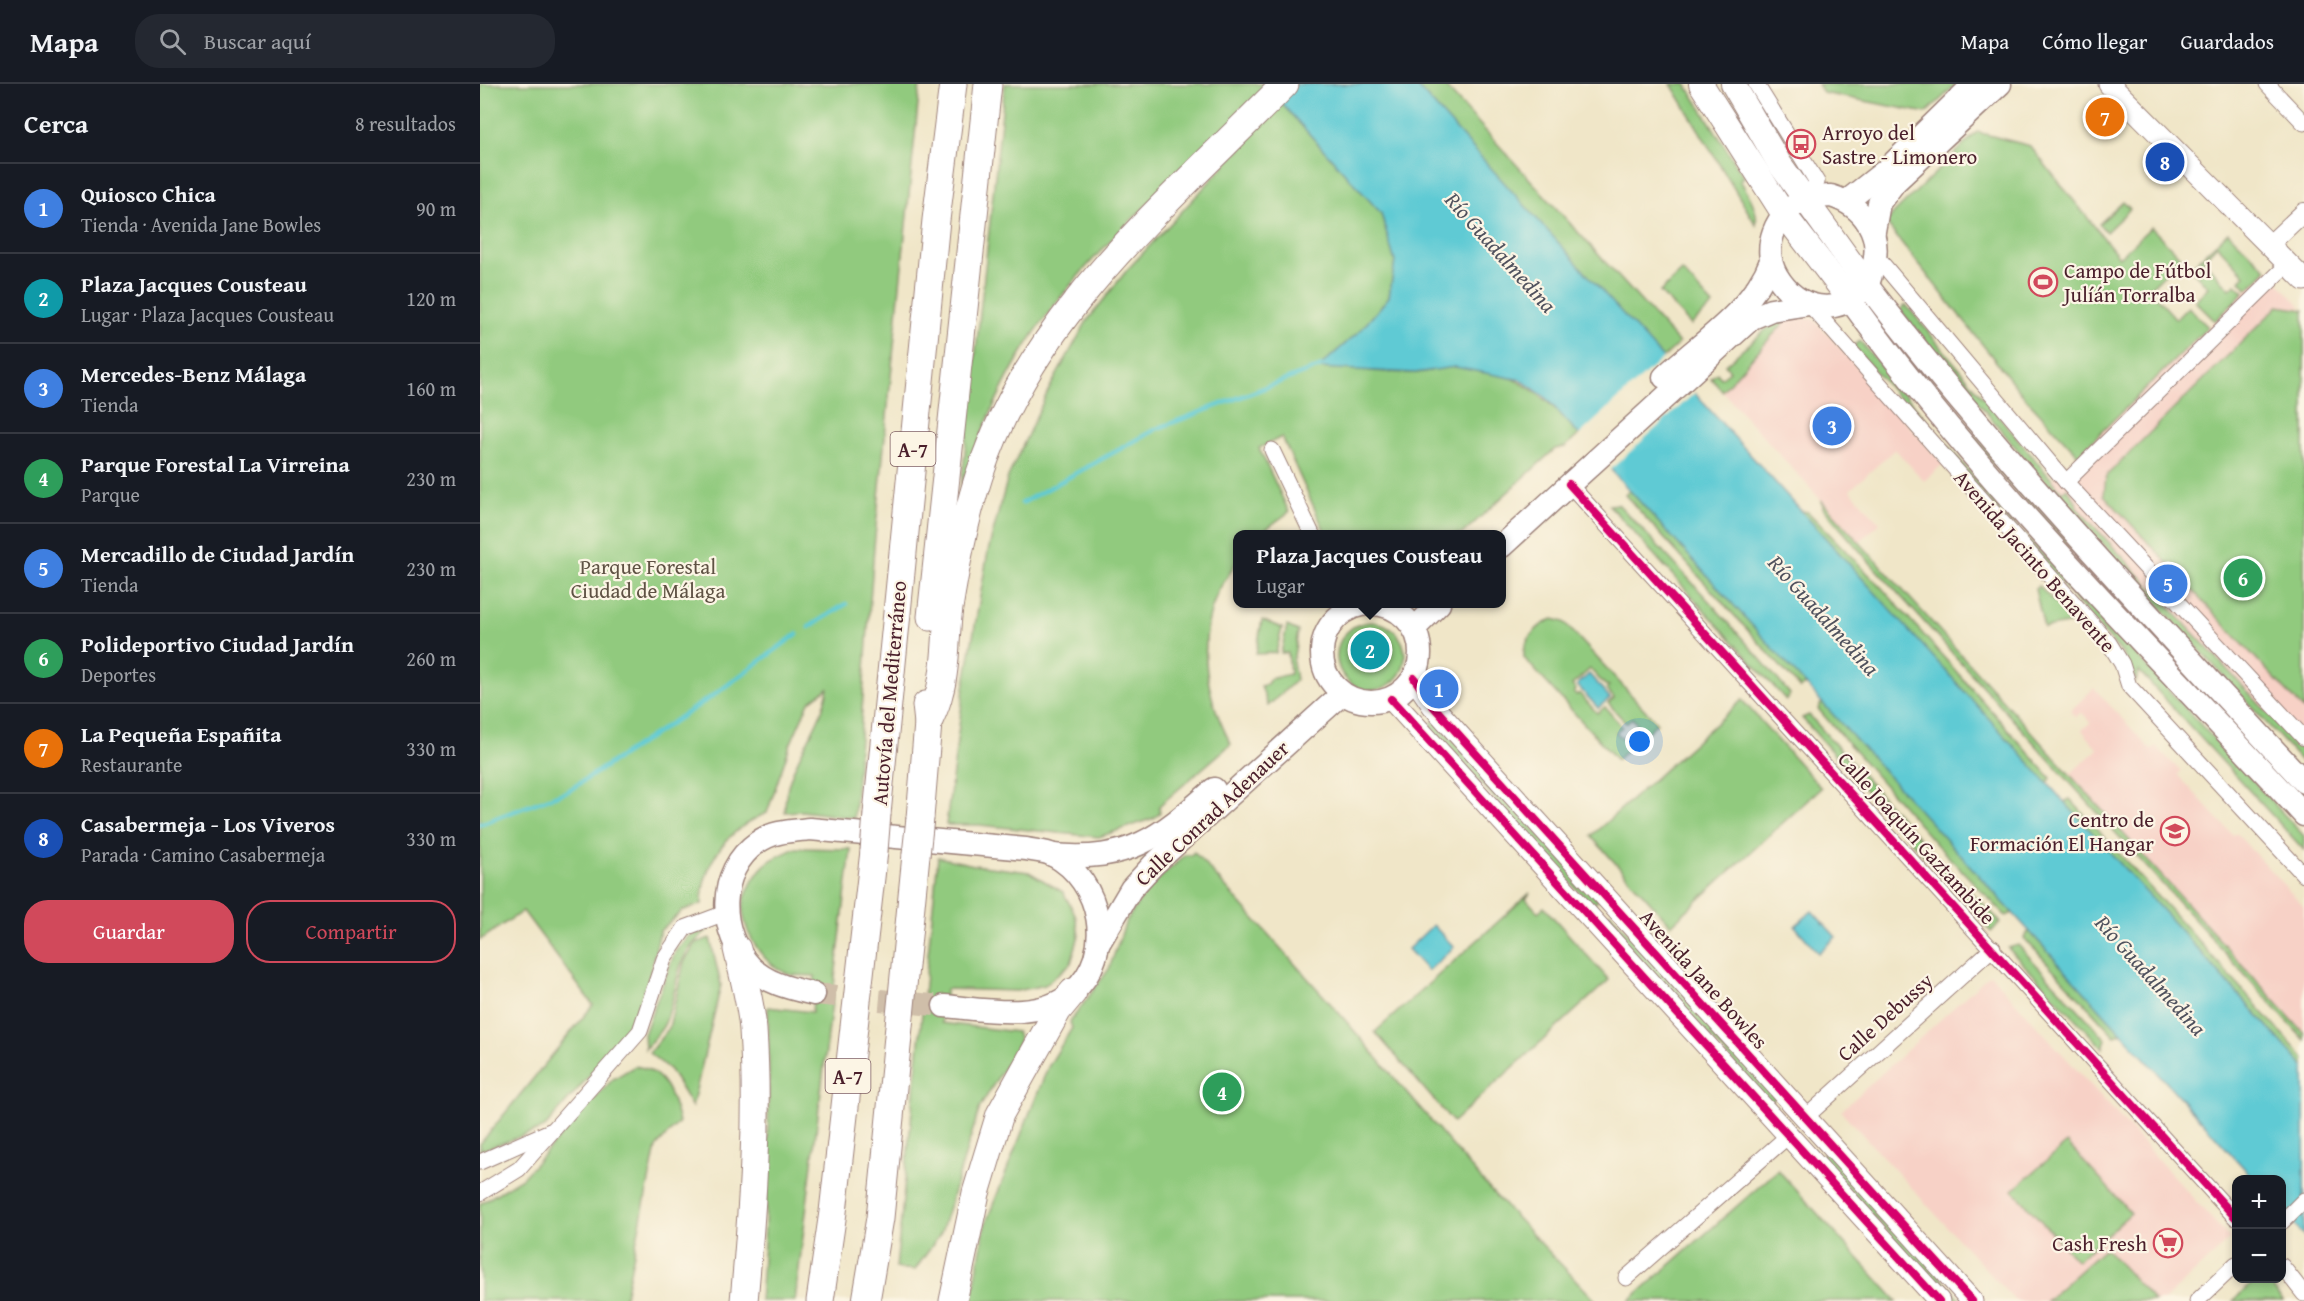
<!DOCTYPE html>
<html lang="es">
<head>
<meta charset="utf-8">
<style>
	body { margin:0; font-family:"Gentium Book Plus",serif; background:#242831; color:#f1f3f6 }
	.controls { position:absolute; right:18px; bottom:18px; display:grid; overflow:hidden; border-radius:12px; box-shadow:0 3px 9px #0003 }
	.controls button { width:54px; height:54px; display:grid; place-items:center; padding:0; border:0; border-bottom:2px solid #363941; background:#171b24; color:#f1f3f6; font:30px sans-serif }
	.you { position:absolute; left:1160px; top:658px; width:21px; height:21px; margin:-15px; border:4px solid #fff; border-radius:50%; background:#1a73e8; box-shadow:0 0 0 9px #1a73e833 }
	.badge { display:grid; place-items:center; width:39px; height:39px; border-radius:50%; background:#d1495b; color:#fff; font-size:20px; font-weight:700 }
	.pin { position:absolute; translate:-50% -50%; border:3px solid #fff; box-shadow:0 2px 6px #0006 }
	.popup { position:absolute; left:753px; top:446px; width:273px; height:78px; box-sizing:border-box; display:grid; place-content:center; border-radius:12px; background:#171b24; filter:drop-shadow(0 2px 4px #0005); font-size:20px; white-space:nowrap; color:#9ea1a6 }
	.popup b { font-size:22px; color:#f1f3f6 }
	.popup::after { content:''; position:absolute; left:50%; top:100%; margin-left:-12px; border:12px solid transparent; border-top-color:#171b24 }
	.list { margin:0; padding:0; list-style:none }
	h2 { display:flex; justify-content:space-between; align-items:center; height:78px; margin:0; padding:0 24px; font-size:26px }
	h2 small { font-size:20px; font-weight:400; color:#9ea1a6 }
	.list li { display:grid; grid-template-columns:39px 1fr auto; gap:18px; align-items:center; box-sizing:border-box; height:90px; padding:0 24px; border-top:2px solid #363941 }
	.list b { display:block; font-size:22px; white-space:nowrap }
	.list p { margin:0; font-size:20px; white-space:nowrap; color:#9ea1a6 }
	.list em { font-size:20px; font-style:normal; color:#9ea1a6 }
	.actions { display:flex; gap:12px; padding:18px 24px }
	.actions a { flex:1; padding:14px 0; border:2px solid #d1495b; border-radius:24px; text-align:center; font-size:21px; color:#d1495b }
	.actions .main { background:#d1495b; color:#fff }
	.icon { flex:none; width:33px; height:33px; fill:none; stroke:currentColor; stroke-width:2; stroke-linecap:round; stroke-linejoin:round }
	.map { position:relative; flex:none; width:1824px; height:1217px; overflow:hidden }
	header { display:flex; align-items:center; gap:36px; box-sizing:border-box; height:84px; padding:0 30px; background:#171b24; border-bottom:2px solid #363941 }
	header strong { font-size:28px }
	nav { display:flex; gap:33px; margin-inline-start:auto; font-size:21px }
	.search { width:420px; height:54px; background:#242831; display:flex; align-items:center; gap:15px; box-sizing:border-box; padding:0 21px; border-radius:24px; color:#9ea1a6; font-size:22px }
	main { display:flex }
	aside { flex:1; background:#171b24 }
	.map>svg:first-child { display:block }
	.built { fill:#f7d1c6 }
	.green { fill:#91ca7e; stroke:#6e7454; stroke-width:1.5 }
	.water { fill:#5ecad4; stroke:#547480; stroke-width:1.5 }
	.pier { fill:#f0e6c8 }
	.lines { fill:none; stroke-linecap:round; stroke-linejoin:round }
	.stream { stroke:#5ecad4; stroke-width:4.5 }
	.primary-tunnel { stroke:#cfbea9; stroke-width:22; stroke-dasharray:22 11; stroke-linecap:butt }
	.minor-casing { stroke:#9d827a; stroke-width:17 }
	.tertiary-casing { stroke:#9d827a; stroke-width:20 }
	.secondary-casing { stroke:#9d827a; stroke-width:23 }
	.primary-casing { stroke:#9d827a; stroke-width:25 }
	.trunk-casing { stroke:#9d827a; stroke-width:26 }
	.motorway-casing { stroke:#9d827a; stroke-width:29 }
	.minor { stroke:#fff; stroke-width:15 }
	.tertiary { stroke:#fff; stroke-width:18 }
	.secondary { stroke:#fff; stroke-width:21 }
	.primary { stroke:#fff; stroke-width:22 }
	.trunk { stroke:#fff; stroke-width:24 }
	.motorway { stroke:#fff; stroke-width:27 }
	.motorway-bridge-casing { stroke:#9d827a; stroke-width:29; stroke-linecap:butt }
	.motorway-bridge { stroke:#fff; stroke-width:27 }
	.cycleway-casing { stroke:#fcf5e5; stroke-width:11 }
	.cycleway { stroke:#d6006c; stroke-width:8 }
	.labels { text-anchor:middle; dominant-baseline:central; stroke-width:4.5; stroke-linejoin:round; paint-order:stroke }
	.shield { fill:#fcf5e5; stroke:#7f5f63; stroke-width:1.5 }
	.shield-label { font-size:20px; font-weight:bold; fill:#4a1f2b }
	.poi-label { font-size:21px; fill:#4a1f2b; stroke:#fcf5e5; text-anchor:start }
	.street-label { font-size:21px; fill:#4a1f2b; stroke:#fcf5e5 }
	.park-label { font-size:21px; fill:#5f5244; stroke:#fcf5e5 }
	.water-label { font-size:22px; font-style:italic; fill:#50525e; stroke:#fcf5e5 }
</style>
</head>
<body>
<header>
<strong>Mapa</strong>
<div class="search"><svg class="icon" aria-label="search" viewBox="0 0 24 24"><circle cx="10" cy="10" r="6"/><path d="M15 15l6 6"/></svg>Buscar aquí</div>
<nav><a>Mapa</a><a>Cómo llegar</a><a>Guardados</a></nav>
</header>
<main>
<aside>
<h2>Cerca<small>8 resultados</small></h2>
<ul class="list">
<li><span class="badge" style="background:#3f7fe0">1</span><div><b>Quiosco Chica</b><p>Tienda · Avenida Jane Bowles</p></div><em>90 m</em></li>
<li><span class="badge" style="background:#0f9aa8">2</span><div><b>Plaza Jacques Cousteau</b><p>Lugar · Plaza Jacques Cousteau</p></div><em>120 m</em></li>
<li><span class="badge" style="background:#3f7fe0">3</span><div><b>Mercedes-Benz Málaga</b><p>Tienda</p></div><em>160 m</em></li>
<li><span class="badge" style="background:#2e9e5b">4</span><div><b>Parque Forestal La Virreina</b><p>Parque</p></div><em>230 m</em></li>
<li><span class="badge" style="background:#3f7fe0">5</span><div><b>Mercadillo de Ciudad Jardín</b><p>Tienda</p></div><em>230 m</em></li>
<li><span class="badge" style="background:#2e9e5b">6</span><div><b>Polideportivo Ciudad Jardín</b><p>Deportes</p></div><em>260 m</em></li>
<li><span class="badge" style="background:#e8710a">7</span><div><b>La Pequeña Españita</b><p>Restaurante</p></div><em>330 m</em></li>
<li><span class="badge" style="background:#1a4fb4">8</span><div><b>Casabermeja - Los Viveros</b><p>Parada · Camino Casabermeja</p></div><em>330 m</em></li>
</ul>
<div class="actions"><a class="main">Guardar</a><a>Compartir</a></div>
</aside>
<div class="map">
<svg width="1824" height="1217" viewBox="0 0 1824 1217">
	<rect width="100%" height="100%" fill="#fcf5e5"/>
	<filter id="ink" filterUnits="userSpaceOnUse"><feTurbulence type="fractalNoise" baseFrequency=".0167" numOctaves="2"/><feDisplacementMap in="SourceGraphic" scale="12" xChannelSelector="R" yChannelSelector="G"/><feConvolveMatrix kernelMatrix="1 2 1 2 8 2 1 2 1" color-interpolation-filters="sRGB"/></filter>
	<filter id="wash" filterUnits="userSpaceOnUse"><feTurbulence type="fractalNoise" baseFrequency=".008" numOctaves="4" result="noise"/><feDisplacementMap in="SourceGraphic" scale="24" xChannelSelector="R" yChannelSelector="G"/><feGaussianBlur stdDeviation="1.35" result="paint"/><feColorMatrix in="noise" values="0 0 0 0 0 0 0 0 0 0 0 0 0 0 0 0 0 1.4 0 .05"/><feComposite in="paint" operator="in"/></filter>
	<g filter="url(#wash)">
		<rect width="100%" height="100%" fill="#f0e6c8"/>
		<g class="built">
			<polygon points="1787,186 1822,224 1798,222 1624,411 1824,626 1824,668 1597,424 1596,417 1587,405 1583,409 1571,396"/>
			<polygon points="1309,233 1334,235 1463,380 1444,397 1415,365 1379,398 1370,406 1400,439 1379,458 1242,307"/>
			<polygon points="1614,604 1671,666 1676,662 1701,688 1698,691 1751,749 1753,751 1756,749 1824,823 1824,949 1590,690 1618,665 1602,646 1611,638 1601,628 1596,633 1590,627"/>
			<polygon points="1510,890 1750,1155 1684,1217 1674,1217 1625,1164 1566,1217 1535,1217 1361,1027"/>
		</g>
		<g class="green">
			<path d="M0 0H440L394 463 374 734 322 727 305 728C304 680 341 649 348 604L329 618 310 661 287 729C248 745 222 778 222 820L202 827 180 847 169 893 148 947 64 1044 0 1067V1060L113 921 43 827 0 856Z"/>
			<path d="M525 0H784L901 129 915 178 909 213 881 246 839 283C870 285 903 289 935 289 948 289 962 282 976 283 1036 285 1061 309 1100 350L1085 363 1075 365 982 450H846L802 353 779 364 809 428 779 450H758C758 457 760 467 758 473 754 486 743 497 737 510 716 560 726 613 751 660L679 722 680 729 674 734 619 753 499 741H466L484 604 508 467 528 393 569 305 607 237 647 186 761 64 744 47C671 118 590 186 538 275 514 316 497 360 481 404Z"/>
			<polygon points="935,0 963,0 1199,259 1182,275"/>
			<path d="M1191 0H1206L1264 93 1260 96C1268 109 1279 126 1276 141Z"/>
			<polygon points="1338,0 1477,0 1446,29 1343,9"/>
			<polygon points="1497,48 1550,62 1639,173 1671,143 1701,174 1669,205 1696,235 1708,223 1728,243 1598,371 1541,309 1405,138"/>
			<polygon points="1643,118 1650,125 1626,148 1619,140"/>
			<polygon points="1748,148 1787,186 1768,205 1760,197 1765,191 1737,161 1723,176 1750,205 1756,200 1764,208 1735,237 1715,217 1728,203 1710,184"/>
			<polygon points="1202,187 1233,221 1211,241 1180,208"/>
			<polygon points="1426,221 1582,408 1587,404 1596,417 1597,424 1824,668 1824,680 1548,378 1420,226"/>
			<polygon points="1798,222 1824,226 1824,626 1624,411 1626,392"/>
			<polygon points="1309,233 1242,307 1231,294 1237,289 1241,294 1250,287 1245,281 1289,243"/>
			<polygon points="1403,241 1530,393 1824,712 1824,718 1527,397 1401,243"/>
			<polygon points="1380,257 1526,431 1824,752 1824,766 1659,587 1656,597 1642,569 1373,262"/>
			<polygon points="1150,406 1327,601 1320,604 1145,411"/>
			<polygon points="1342,417 1824,949 1824,956 1385,473 1343,424"/>
			<path d="M1138 420C1197 481 1255 544 1310 610L1306 616 1129 421Z"/>
			<polygon points="1320,427 1328,428 1402,504 1571,694 1567,700"/>
			<polygon points="1559,502 1594,539 1564,544 1555,505"/>
			<path d="M1073 535 1084 538 1177 639 1161 654 1153 645 1157 640 1152 634 1146 639 1128 619 1134 614 1126 605 1129 602 1125 601 1110 585 1092 601 1096 606 1094 609 1097 611 1099 609 1117 629 1125 623 1142 643 1136 648 1142 654 1146 651 1154 660 1137 676 1044 574C1042 557 1057 541 1073 535Z"/>
			<polygon points="782,536 802,544 796,569 776,570"/>
			<circle cx="891" cy="572" r="34"/>
			<polygon points="807,542 818,547 813,578 816,596 788,622 781,602 787,600 790,595 810,590 808,569 801,569"/>
			<polygon points="1262,616 1341,704 1191,841 1111,752"/>
			<polygon points="1342,618 1533,829 1526,832 1456,760 1338,625"/>
			<polygon points="1329,631 1464,782 1521,838 1511,848 1322,634"/>
			<polygon points="955,636 1118,816 1112,822 949,642"/>
			<polygon points="1590,715 1824,974 1824,983 1584,718"/>
			<path d="M316 764 371 765 315 1217H280C288 1119 290 1022 288 923L332 928 335 892C328 891 319 892 312 891 286 884 266 854 263 828 262 815 272 796 280 786 289 775 303 770 316 764Z"/>
			<polygon points="714,768 859,929 1011,1107 1116,1217 492,1217 505,1141 568,983 592,944 590,938 629,885 646,837 667,806 705,771 711,771"/>
			<polygon points="458,773 494,781 549,788 583,808 595,830 599,851 591,879 565,901 537,907 466,905 462,939 537,948 540,957 500,1023 461,1149 435,1186 416,1184"/>
			<polygon points="1050,809 1046,815 1058,828 1064,823 1129,896 973,1038 895,948"/>
			<polygon points="1130,829 1296,1013 1289,1018 1124,835"/>
			<path d="M229 845C189 876 202 900 185 939 181 948 171 957 165 965L164 950 195 868 209 852Z"/>
			<polygon points="1549,847 1642,949 1635,952 1544,854"/>
			<polygon points="230,854 241,901 212,1023 190,986 169,969 189,944 204,878 216,859"/>
			<polygon points="1538,861 1626,955 1623,964 1528,864"/>
			<path d="M155 982C185 986 192 1012 199 1038L176 1063 144 1217H0V1120L42 1094 133 995Z"/>
			<polygon points="1587,1059 1651,1129 1597,1177 1533,1106"/>
			<polygon points="1346,1067 1482,1217 1470,1217 1340,1073"/>
			<polygon points="1298,1086 1417,1217 1149,1217 1151,1215"/>
			<polygon points="1625,1164 1674,1217 1566,1217"/>
			<polygon points="1778,1194 1786,1195 1803,1217 1753,1217"/>
		</g>
		<g class="water">
			<polygon points="784,0 935,0 1824,983 1824,1152 1802,1126 1802,1096 1774,1095 1065,313 1041,296 975,283 935,289 838,284 881,246 909,213 915,178 901,129"/>
			<polygon points="1109,590 1130,614 1118,624 1097,601"/>
			<polygon points="1332,827 1356,853 1338,869 1315,842"/>
			<polygon points="953,841 974,863 948,887 928,865"/>
		</g>
		<polygon class="pier" points="1184,273 1216,308 1129,387 1098,352"/>
		<g class="lines">
			<g class="stream">
				<polyline points="542,419 676,345 842,282"/>
				<polyline points="329,543 366,520"/>
				<polyline points="0,740 88,707 234,611 317,550"/>
			</g>
		</g>
	</g>
	<g filter="url(#ink)">
		<g class="lines">
			<polyline class="primary-tunnel" points="334,910 464,922"/>
			<g class="minor-casing">
				<g id="minor">
					<polyline points="1276,0 1337,98 1327,114"/>
					<polyline points="1787,0 1824,39"/>
					<polyline points="1396,172 1586,398 1824,654"/>
					<polyline points="1329,220 1629,559 1642,580 1649,602 1824,791"/>
					<polyline points="792,366 832,450"/>
					<polyline points="1586,398 1808,180"/>
					<polyline points="1089,400 1756,1134"/>
					<polyline points="864,520 867,525"/>
					<polyline points="1326,1033 1513,864"/>
					<polyline points="0,1078 70,1047"/>
					<polyline points="0,1109 39,1085 160,947 184,875 205,844 245,829"/>
					<polyline points="1802,1138 1824,1116"/>
					<polyline points="1802,1182 1824,1210"/>
					<polyline points="1146,1194 1308,1052"/>
					<polyline points="1717,1217 1756,1180"/>
				</g>
			</g>
			<g class="tertiary-casing">
				<polyline id="tertiary" points="1789,161 1824,128"/>
			</g>
			<g class="secondary-casing">
				<g id="secondary">
					<polyline points="1629,0 1824,196"/>
					<polyline points="934,594 953,622 988,661 1492,1217"/>
					<polyline points="911,615 1459,1217"/>
				</g>
			</g>
			<g class="primary-casing">
				<g id="primary">
					<path d="M1351 112C1384 122 1404 151 1392 186 1391 191 1389 199 1386 203 1358 234 1318 227 1297 192 1281 164 1295 128 1324 116 1332 112 1343 113 1351 112Z"/>
					<polyline points="1367,117 1405,87 1494,0"/>
					<polyline points="1394,147 1399,119 1415,98 1520,0"/>
					<path d="M1387 201C1522 377 1674 536 1824 698"/>
					<path d="M1370 216C1504 401 1669 564 1824 731"/>
					<path d="M1184 293C1222 257 1272 227 1291 177"/>
					<polyline points="1022,462 1272,234 1291,226 1329,220"/>
					<circle cx="891" cy="569" r="49"/>
					<polyline points="934,545 959,520"/>
					<path d="M572 771C651 778 678 754 734 705"/>
					<polyline points="619,859 651,805 673,781 862,610"/>
					<path d="M334 910C313 905 287 900 271 883 238 849 236 787 278 758 293 747 312 747 330 745L546 765C555 767 566 767 573 771 622 797 636 870 593 908 560 938 503 925 464 922"/>
				</g>
			</g>
			<g class="trunk-casing">
				<g id="trunk">
					<polyline points="1221,0 1303,129 1370,216"/>
					<polyline points="1253,0 1299,79 1387,201"/>
				</g>
			</g>
			<g class="motorway-casing">
				<g id="motorway">
					<polyline points="451,533 508,0"/>
					<path d="M448 639C452 630 457 620 459 610 467 583 465 552 469 524 476 480 485 435 499 392 552 229 689 119 805 0"/>
					<polyline points="397,730 456,136 473,0"/>
					<polyline points="440,734 448,639 446,621"/>
					<path d="M257 865C263 891 271 919 273 946 279 1036 272 1127 264 1217"/>
					<polyline points="340,1217 353,1128 394,767"/>
					<polyline points="386,1217 400,1134 436,771"/>
					<polyline points="473,1217 496,1109 520,1030 578,926 593,908"/>
				</g>
			</g>
			<use href="#minor" class="minor"/>
			<use href="#tertiary" class="tertiary"/>
			<use href="#secondary" class="secondary"/>
			<use href="#primary" class="primary"/>
			<use href="#trunk" class="trunk"/>
			<use href="#motorway" class="motorway"/>
			<g class="motorway-bridge-casing">
				<g id="motorway-bridge">
					<polyline points="394,767 397,730"/>
					<polyline points="436,771 440,734"/>
				</g>
			</g>
			<use href="#motorway-bridge" class="motorway-bridge"/>
			<g class="cycleway-casing">
				<g id="cycleway">
					<polyline points="1089,400 1756,1134"/>
					<polyline points="934,594 953,622 988,661 1492,1217"/>
					<polyline points="911,615 1459,1217"/>
				</g>
			</g>
			<use href="#cycleway" class="cycleway"/>
		</g>
	</g>
	<defs>
		<g id="bus-ring" transform="scale(1.5)"><circle r="9.5" fill="#fcf5e5" stroke="#d1495b" stroke-width="1.5"/><path d="M-5-6H5V4H4V6H2V4H-2V6H-4V4H-5ZM-3.5-4V0h7V-4ZM-3.5 1.2v1.5H-2V1.2ZM2 1.2v1.5H3.5V1.2Z" fill="#d1495b"/></g>
		<g id="stadium-ring" transform="scale(1.5)"><circle r="9.5" fill="#fcf5e5" stroke="#d1495b" stroke-width="1.5"/><path d="M0-5a6.5 5 0 1 0 0 10a6.5 5 0 1 0 0-10ZM-3.5-1.8h7v3.6h-7Z" fill="#d1495b"/></g>
		<g id="university-ring" transform="scale(1.5)"><circle r="9.5" fill="#fcf5e5" stroke="#d1495b" stroke-width="1.5"/><path d="M0-5L7-2L0 1L-7-2ZM-4 1L0 2.5L4 1V4Q0 6-4 4Z" fill="#d1495b"/></g>
		<g id="supermarket-ring" transform="scale(1.5)"><circle r="9.5" fill="#fcf5e5" stroke="#d1495b" stroke-width="1.5"/><path d="M-6-5.5h2.5l.6 2H6L4.5 2H-2.5L-4.4-4H-6ZM-1.5 3.2a1.3 1.3 0 1 0 .1 0ZM3 3.2a1.3 1.3 0 1 0 .1 0Z" fill="#d1495b"/></g>
	</defs>
	<g fill-rule="evenodd">
		<use href="#bus-ring" x="1321" y="60"/>
		<use href="#stadium-ring" x="1563" y="198"/>
		<use href="#university-ring" x="1695" y="747"/>
		<use href="#supermarket-ring" x="1688" y="1159"/>
	</g>
	<g class="labels">
		<g class="shield">
			<rect x="410.5" y="348" width="45" height="34" rx="4.5"/>
			<rect x="345.5" y="975" width="45" height="34" rx="4.5"/>
		</g>
		<g class="shield-label">
			<text x="433" y="365">A-7</text>
			<text x="368" y="992">A-7</text>
		</g>
		<g class="poi-label">
			<text x="1342" y="48">Arroyo del<tspan x="1342" dy="24">Sastre - Limonero</tspan></text>
			<text x="1584" y="186">Campo de Fútbol<tspan x="1584" dy="24">Julíán Torralba</tspan></text>
			<text x="1674" y="735" text-anchor="end">Centro de<tspan x="1674" dy="24">Formación El Hangar</tspan></text>
			<text x="1667" y="1159" text-anchor="end">Cash Fresh</text>
		</g>
		<g class="street-label">
			<text transform="translate(1555 477) rotate(49)">Avenida Jacinto Benavente</text>
			<text transform="translate(409 609) rotate(-85)">Autovía del Mediterráneo</text>
			<text transform="translate(732 729) rotate(-43)">Calle Conrad Adenauer</text>
			<text transform="translate(1437 754) rotate(48)">Calle Joaquín Gaztambide</text>
			<text transform="translate(1224 895) rotate(48)">Avenida Jane Bowles</text>
			<text transform="translate(1405 933) rotate(-42)">Calle Debussy</text>
		</g>
		<g class="park-label">
			<text x="168" y="482">Parque Forestal<tspan x="168" dy="24">Ciudad de Málaga</tspan></text>
		</g>
		<g class="water-label">
			<text transform="translate(1021 168) rotate(48)">Río Guadalmedina</text>
			<text transform="translate(1344 531) rotate(48)">Río Guadalmedina</text>
			<text transform="translate(1671 891) rotate(48)">Río Guadalmedina</text>
		</g>
	</g>
</svg>
<div class="controls">
<button>+</button>
<button>−</button>
</div>
<div class="you"></div>
<div class="pin badge" style="left:959px;top:605px;background:#3f7fe0">1</div>
<div class="pin badge" style="left:890px;top:566px;background:#0f9aa8">2</div>
<div class="popup"><b>Plaza Jacques Cousteau</b>Lugar</div>
<div class="pin badge" style="left:1352px;top:342px;background:#3f7fe0">3</div>
<div class="pin badge" style="left:742px;top:1008px;background:#2e9e5b">4</div>
<div class="pin badge" style="left:1688px;top:500px;background:#3f7fe0">5</div>
<div class="pin badge" style="left:1763px;top:494px;background:#2e9e5b">6</div>
<div class="pin badge" style="left:1625px;top:33px;background:#e8710a">7</div>
<div class="pin badge" style="left:1685px;top:78px;background:#1a4fb4">8</div>
</div>
</main>
</body>
</html>
